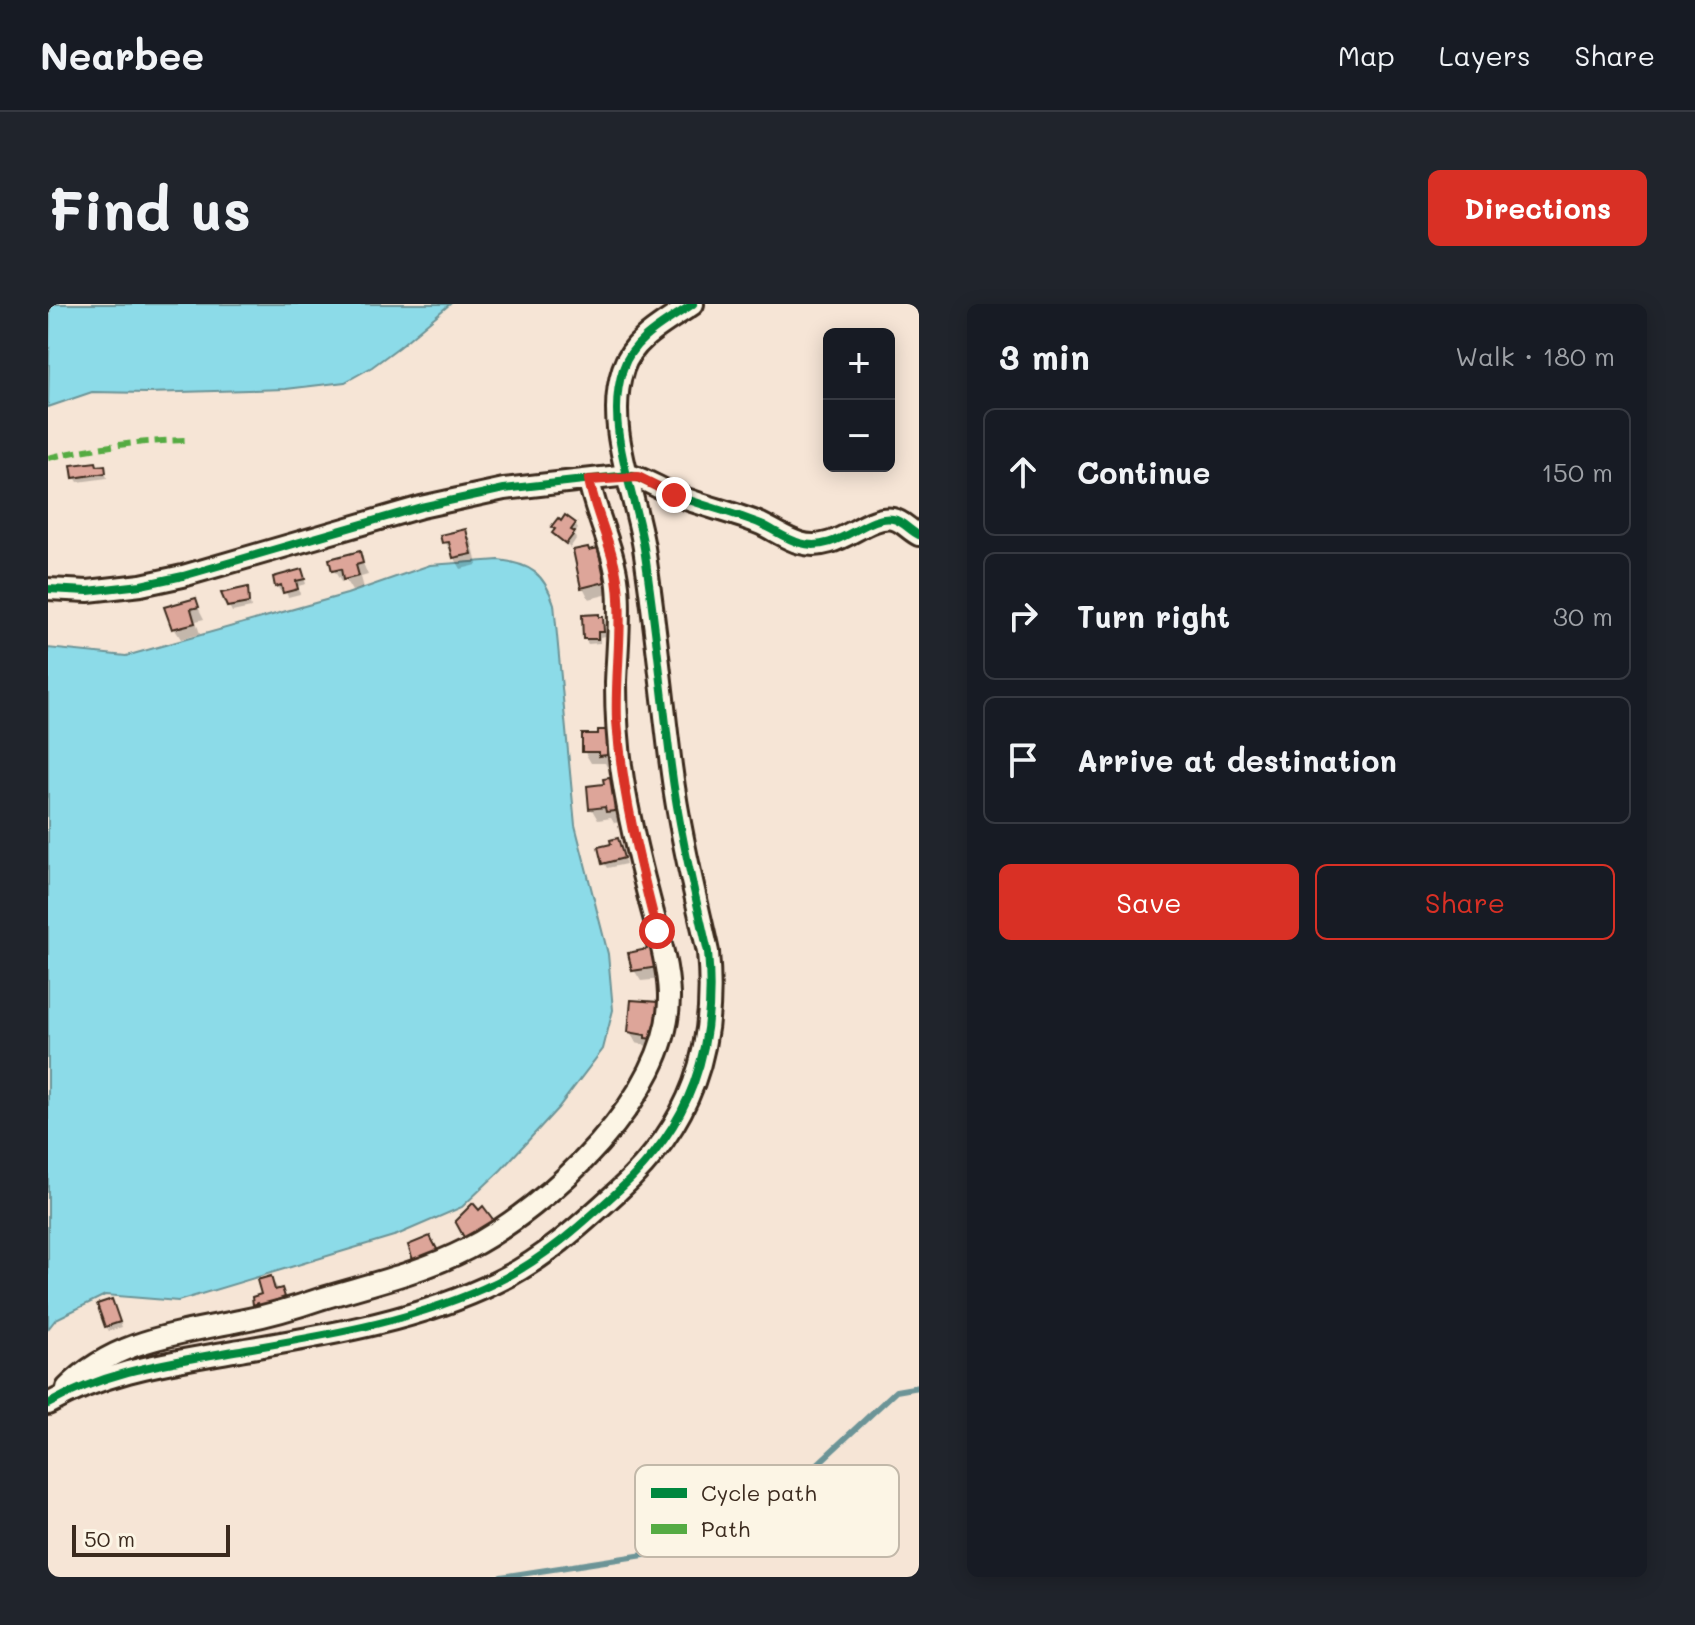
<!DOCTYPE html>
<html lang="en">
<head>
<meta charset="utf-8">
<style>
	body { margin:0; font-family:Mali,sans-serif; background:#20242c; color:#f1f3f6 }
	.controls { position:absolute; right:24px; top:24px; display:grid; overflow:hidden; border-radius:12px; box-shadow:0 4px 20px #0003 }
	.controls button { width:72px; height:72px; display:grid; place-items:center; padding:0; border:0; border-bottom:2px solid #363941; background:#171b24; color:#f1f3f6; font:40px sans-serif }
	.scale { position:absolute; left:24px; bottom:20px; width:158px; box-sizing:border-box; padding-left:8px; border:4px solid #3b2a1e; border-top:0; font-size:22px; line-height:28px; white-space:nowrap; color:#3b2a1e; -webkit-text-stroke:6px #fcf5e5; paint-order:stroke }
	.stop { position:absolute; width:24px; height:24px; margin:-18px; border:6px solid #d93025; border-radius:50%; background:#fff }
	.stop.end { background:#d93025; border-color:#fff; box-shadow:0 2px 8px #0008 }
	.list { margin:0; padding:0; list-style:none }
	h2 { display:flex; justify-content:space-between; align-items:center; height:104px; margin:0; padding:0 32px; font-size:34px }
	h2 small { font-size:26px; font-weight:400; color:#9ea1a6 }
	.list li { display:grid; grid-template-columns:52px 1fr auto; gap:24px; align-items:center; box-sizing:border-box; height:128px; margin:0 16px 16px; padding:0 16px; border:2px solid #363941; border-radius:12px }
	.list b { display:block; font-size:30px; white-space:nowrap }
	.list em { font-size:26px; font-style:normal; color:#9ea1a6 }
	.actions { display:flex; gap:16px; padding:24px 32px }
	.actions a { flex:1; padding:18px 0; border:2px solid #d93025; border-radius:12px; text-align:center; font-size:28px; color:#d93025 }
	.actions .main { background:#d93025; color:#fff }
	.icon { flex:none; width:44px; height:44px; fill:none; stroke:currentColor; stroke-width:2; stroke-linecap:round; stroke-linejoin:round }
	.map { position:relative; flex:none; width:871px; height:1273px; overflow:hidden; border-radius:12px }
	header { display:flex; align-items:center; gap:48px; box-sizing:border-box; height:112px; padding:0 40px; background:#171b24; border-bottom:2px solid #363941 }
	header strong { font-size:38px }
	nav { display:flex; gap:44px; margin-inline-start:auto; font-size:28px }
	.intro { display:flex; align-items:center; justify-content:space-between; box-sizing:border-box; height:192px; padding:0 48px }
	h1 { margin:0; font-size:56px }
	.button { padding:20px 36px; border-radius:12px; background:#d93025; color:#fff; font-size:28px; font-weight:700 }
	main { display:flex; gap:48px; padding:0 48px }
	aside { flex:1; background:#171b24; border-radius:12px; box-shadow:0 4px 20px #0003 }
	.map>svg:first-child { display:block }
	.water { fill:#8cdbe8; stroke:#6c9497; stroke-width:2 }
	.shadow { fill:#0003 }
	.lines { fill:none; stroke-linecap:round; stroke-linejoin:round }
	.stream { stroke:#6c9497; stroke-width:6 }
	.building { fill:#dda599; stroke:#3b2a1e; stroke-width:2 }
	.minor-casing { stroke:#3b2a1e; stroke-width:26 }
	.minor { stroke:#fcf5e5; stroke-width:20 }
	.quiet { stroke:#55ab43; stroke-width:6; stroke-dasharray:12 6; stroke-linecap:butt }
	.cycleway-casing { stroke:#fcf5e5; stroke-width:13 }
	.cycleway { stroke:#00873e; stroke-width:8 }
	.route { stroke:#d93025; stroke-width:10 }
	.key { fill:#fcf5e5; stroke:#c2b8a9; stroke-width:2 }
	.key-label { font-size:22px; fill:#3b2a1e }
</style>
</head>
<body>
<header>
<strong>Nearbee</strong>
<nav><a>Map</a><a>Layers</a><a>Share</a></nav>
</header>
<div class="intro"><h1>Find us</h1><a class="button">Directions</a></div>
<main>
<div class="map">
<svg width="871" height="1273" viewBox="0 0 871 1273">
	<rect width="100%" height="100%" fill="#f6e5d6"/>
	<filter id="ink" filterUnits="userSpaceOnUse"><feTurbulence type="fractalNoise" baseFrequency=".0125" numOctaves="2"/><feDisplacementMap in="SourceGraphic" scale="16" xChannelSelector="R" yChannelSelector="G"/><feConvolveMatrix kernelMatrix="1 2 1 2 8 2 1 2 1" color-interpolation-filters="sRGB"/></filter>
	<g filter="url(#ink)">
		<g class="water">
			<polygon points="2,0 402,0 351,43 324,63 297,78 238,85 99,89 44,88 0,103"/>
			<path d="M451 256C482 260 496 269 506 300L527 521 560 650 565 706 555 745 510 804 453 866 414 903 349 931 130 997 57 991 8 1015 0 1025V344L78 352 299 290 382 261Z"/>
		</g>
		<g class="shadow">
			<polygon points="56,163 59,174 30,178 27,173"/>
			<polygon points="527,220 530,225 526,230 528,235 522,244 506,229"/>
			<polygon points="417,227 424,238 429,261 413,265 394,232"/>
			<polygon points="549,247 556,258 561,290 541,295 535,283 541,248"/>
			<polygon points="311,250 320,271 313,273 316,284 304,287 298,277 293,278 286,266"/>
			<polygon points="256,273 258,280 250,282 252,290 240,293 237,286 232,287 229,282"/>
			<polygon points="199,286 203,304 184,308 181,302"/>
			<polygon points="147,297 156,315 148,317 152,330 133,335 126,324"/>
			<polygon points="554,315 558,332 552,333 552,339 540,340 537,335"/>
			<polygon points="558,428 564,439 565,462 559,463 557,459 543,459 536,447"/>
			<polygon points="561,476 567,488 572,518 566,519 563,514 550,516 543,504"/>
			<polygon points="570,536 578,560 559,564 556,559"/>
			<polygon points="601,647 615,675 593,677 586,666"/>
			<polygon points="608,700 611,745 588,739 582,728"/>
			<polygon points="222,974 240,998 214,1012 206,995 215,992"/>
			<polygon points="66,1002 74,1023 61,1027 58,1022"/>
		</g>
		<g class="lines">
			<polyline class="stream" points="453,1273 687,1237 848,1087 871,1083"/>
		</g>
		<g class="building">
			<polygon points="48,158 49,162 57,161 58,169 25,174 23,161"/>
			<polygon points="517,211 528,219 523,226 527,228 518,240 504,229 507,225 503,223 510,214 513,217"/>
			<polygon points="418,225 424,250 405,254 401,238 394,239 392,231"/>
			<polygon points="540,243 541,246 550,244 557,278 533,284 525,246"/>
			<polygon points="312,247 315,259 308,261 311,272 295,276 293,265 284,267 281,255"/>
			<polygon points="254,265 257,275 248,277 250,285 235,289 233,281 227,283 225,273"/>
			<polygon points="200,283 201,299 179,303 173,289"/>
			<polygon points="148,294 151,303 143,305 147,319 124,325 116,303"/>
			<polygon points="551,310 551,313 555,313 556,328 550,328 550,335 535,335 534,311"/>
			<polygon points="550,426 559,426 559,451 551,452 551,448 534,448 534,430 550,430"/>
			<polygon points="562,474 567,507 558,508 557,503 541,505 539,482 556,480 555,475"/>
			<polygon points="570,534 576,554 554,560 550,543 563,540 562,536"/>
			<polygon points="604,636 610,663 584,667 580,649 599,645 596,637"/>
			<polygon points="583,696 610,698 609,725 606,725 605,735 597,734 597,731 580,728"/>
			<polygon points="425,899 431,906 435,902 447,918 418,937 407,917"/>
			<polygon points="382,932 391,949 366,959 360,941"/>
			<polygon points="223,972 227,986 234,984 237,993 211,1003 210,999 205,1001 204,993 213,990 209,976"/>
			<polygon points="64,995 72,1018 57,1023 49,1000"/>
		</g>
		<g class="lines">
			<g class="minor-casing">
				<g id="minor">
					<path d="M0 285 40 287 93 281 135 272 373 203 456 185 580 171C596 174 610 184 625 190 654 202 684 208 713 220 726 226 738 235 752 239 790 250 817 210 845 215 855 217 862 227 871 231"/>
					<path d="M19 1084C66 1036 129 1030 191 1017 218 1012 246 1004 272 995 322 980 372 969 419 945 500 903 623 790 621 691 620 658 608 622 600 590 590 552 581 514 575 476 570 444 568 411 568 379 569 347 573 314 570 282 566 244 548 212 541 176"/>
					<path d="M0 1100C61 1066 119 1059 186 1047 274 1032 367 1018 449 978 495 956 533 921 570 887 643 821 669 745 660 648 646 586 631 525 623 462 614 390 607 317 596 244 587 187 556 123 575 65 585 34 619 18 645 0"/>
				</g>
			</g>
			<use href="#minor" class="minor"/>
			<path class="quiet" d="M0 154C46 143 91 137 138 136"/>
			<g class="cycleway-casing">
				<g id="cycleway">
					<path d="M0 285 40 287 93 281 135 272 373 203 456 185 580 171C596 174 610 184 625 190 654 202 684 208 713 220 726 226 738 235 752 239 790 250 817 210 845 215 855 217 862 227 871 231"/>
					<path d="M0 1100C61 1066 119 1059 186 1047 274 1032 367 1018 449 978 495 956 533 921 570 887 643 821 669 745 660 648 646 586 631 525 623 462 614 390 607 317 596 244 587 187 556 123 575 65 585 34 619 18 645 0"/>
				</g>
			</g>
			<use href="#cycleway" class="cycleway"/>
		</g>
	</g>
	<g class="lines" filter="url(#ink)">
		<path class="route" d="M609 627C591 557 574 489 569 417 567 372 575 326 570 282 566 244 548 212 541 176L590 173 626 191"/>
	</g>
	<rect x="587" y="1161" width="264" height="92" rx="12" class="key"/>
	<rect x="603" y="1184" width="36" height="10" fill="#00873e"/>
	<rect x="603" y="1220" width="36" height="10" fill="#55ab43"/>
	<g class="key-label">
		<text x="653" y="1197">Cycle path</text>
		<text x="653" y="1233">Path</text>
	</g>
</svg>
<div class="controls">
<button>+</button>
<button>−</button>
</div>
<div class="scale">50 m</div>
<div class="stop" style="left:609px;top:627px"></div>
<div class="stop end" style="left:626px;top:191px"></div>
</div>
<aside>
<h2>3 min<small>Walk · 180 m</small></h2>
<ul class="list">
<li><svg class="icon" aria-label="ahead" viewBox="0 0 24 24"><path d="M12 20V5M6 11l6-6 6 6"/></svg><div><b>Continue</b></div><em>150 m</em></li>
<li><svg class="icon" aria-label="right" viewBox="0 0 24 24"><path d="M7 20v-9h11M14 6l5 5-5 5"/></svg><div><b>Turn right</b></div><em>30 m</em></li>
<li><svg class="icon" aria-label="arrive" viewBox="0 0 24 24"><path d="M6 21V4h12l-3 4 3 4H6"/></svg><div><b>Arrive at destination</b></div></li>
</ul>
<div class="actions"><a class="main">Save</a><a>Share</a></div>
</aside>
</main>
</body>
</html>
